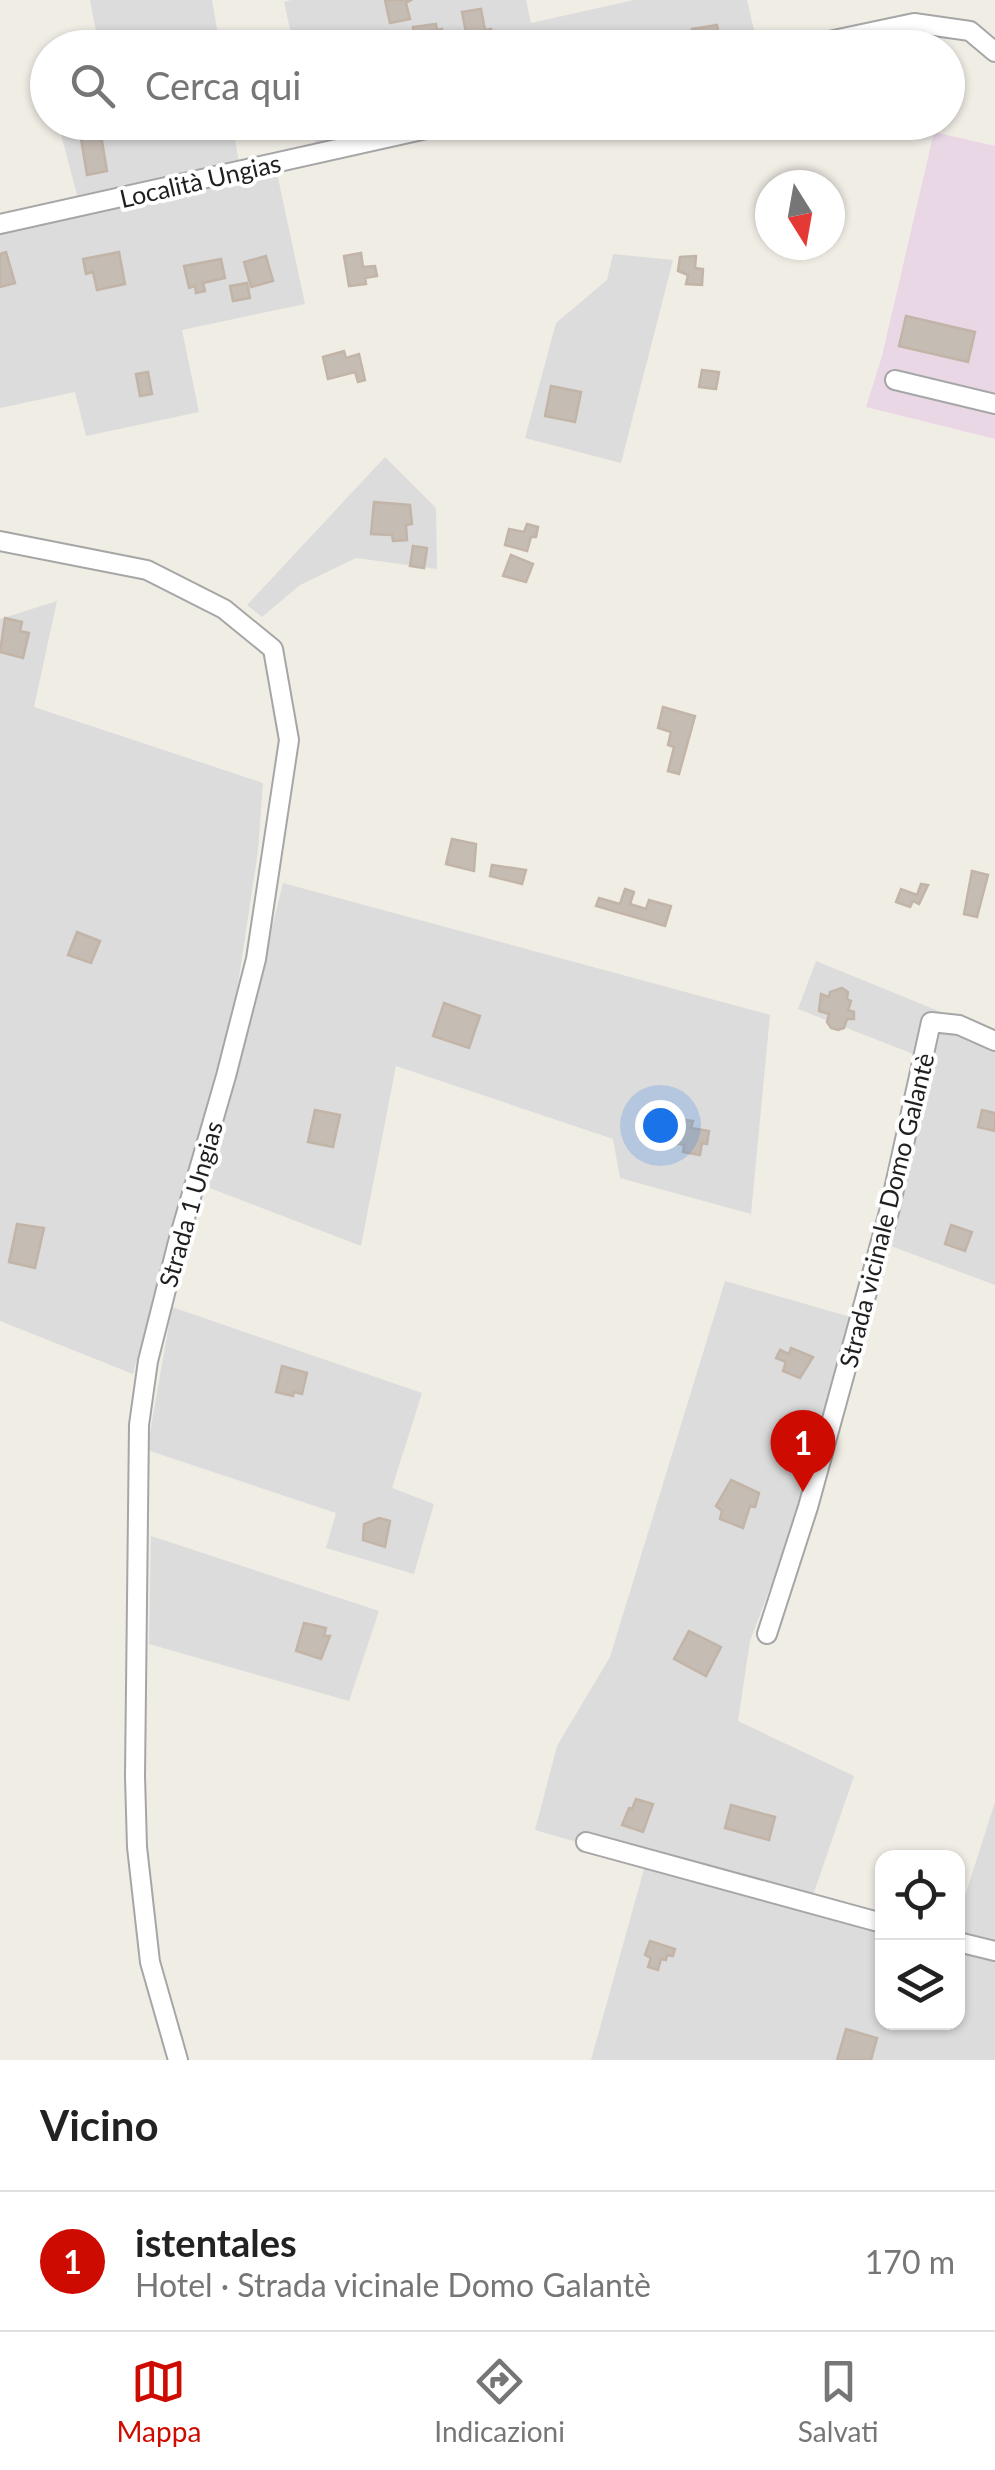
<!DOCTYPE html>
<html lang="it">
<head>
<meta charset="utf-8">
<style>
	body { margin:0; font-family:Lato,sans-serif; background:#f6f6f6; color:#222 }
	.controls { position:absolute; right:30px; bottom:30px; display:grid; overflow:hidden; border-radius:20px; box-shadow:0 2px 8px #0004 }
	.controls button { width:90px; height:90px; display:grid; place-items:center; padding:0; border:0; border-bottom:2px solid #e0e0e0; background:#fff; color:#222; font:50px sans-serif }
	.compass { position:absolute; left:755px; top:170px; width:90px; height:90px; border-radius:50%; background:#fff; box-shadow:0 2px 8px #0004; rotate:169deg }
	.you { position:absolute; left:660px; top:1125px; width:35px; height:35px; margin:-25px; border:8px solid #fff; border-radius:50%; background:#1a73e8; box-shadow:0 0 0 15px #1a73e833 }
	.badge { display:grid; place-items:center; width:65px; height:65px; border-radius:50%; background:#ce0b00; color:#fff; font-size:32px; font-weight:700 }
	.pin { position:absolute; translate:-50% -82px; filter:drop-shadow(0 2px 5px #0008) }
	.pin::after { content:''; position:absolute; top:52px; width:35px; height:30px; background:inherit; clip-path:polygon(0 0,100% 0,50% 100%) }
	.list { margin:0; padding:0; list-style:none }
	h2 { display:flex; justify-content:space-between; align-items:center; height:130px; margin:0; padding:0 40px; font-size:42px }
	h2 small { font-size:32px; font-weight:400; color:#767676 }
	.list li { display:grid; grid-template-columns:65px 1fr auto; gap:30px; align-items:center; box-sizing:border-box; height:140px; padding:0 40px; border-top:2px solid #e0e0e0 }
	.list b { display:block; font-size:38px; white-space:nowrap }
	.list p { margin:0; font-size:32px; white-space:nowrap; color:#767676 }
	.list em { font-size:32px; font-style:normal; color:#767676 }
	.icon { flex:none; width:55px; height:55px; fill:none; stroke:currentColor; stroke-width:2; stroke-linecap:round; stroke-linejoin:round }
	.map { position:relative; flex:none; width:995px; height:2060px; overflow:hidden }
	.search { position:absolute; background:#fff; box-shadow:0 2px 8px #0004; left:30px; right:30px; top:30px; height:110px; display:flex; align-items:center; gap:25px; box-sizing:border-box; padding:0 35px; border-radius:55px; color:#767676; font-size:38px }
	.sheet { height:270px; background:#fff }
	nav { display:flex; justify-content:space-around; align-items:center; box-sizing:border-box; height:140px; border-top:2px solid #e0e0e0; background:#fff; font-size:28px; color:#767676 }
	nav a { display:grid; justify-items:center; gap:5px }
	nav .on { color:#ce0b00 }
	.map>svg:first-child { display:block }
	.residential { fill:#dddcdc }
	.industrial { fill:#e9d7e5 }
	.building { fill:#c5bcb4; stroke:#c2b4a7; stroke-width:2.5 }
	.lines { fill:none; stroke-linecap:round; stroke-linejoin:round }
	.street-casing { stroke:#a6a6a6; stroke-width:22 }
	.street { stroke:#fff; stroke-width:18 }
	.labels { text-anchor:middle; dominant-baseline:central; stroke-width:8; stroke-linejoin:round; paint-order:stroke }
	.street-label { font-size:25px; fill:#1f1f1f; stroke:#fff }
</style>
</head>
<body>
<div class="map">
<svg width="995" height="2060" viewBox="0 0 995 2060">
	<rect width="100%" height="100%" fill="#f0ede5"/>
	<g class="residential">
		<polygon points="90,0 212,0 220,47 99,47"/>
		<polygon points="291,0 526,0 531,23 634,0 747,0 758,47 294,47 284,2"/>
		<polygon points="311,122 434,123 317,149"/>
		<polygon points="58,123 232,123 239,163 79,202"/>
		<polygon points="277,173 305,304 182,330 199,412 86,436 75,392 0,408 0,232"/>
		<polygon points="613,254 673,260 621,463 525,438 556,323 607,280"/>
		<polygon points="385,457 436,508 437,569 356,558 300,585 262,617 247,605"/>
		<polygon points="57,601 34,707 263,783 258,851 235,1004 133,1374 0,1321 0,619"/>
		<polygon points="283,883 770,1015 751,1214 620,1178 613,1139 396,1066 361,1246 207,1187"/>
		<polygon points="816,961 995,1034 995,1285 880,1242 926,1059 798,1009"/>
		<polygon points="725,1281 854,1318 838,1408 750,1641 738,1721 854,1776 810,1904 882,1924 882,2022 958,2022 958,1944 995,1953 995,2060 591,2060 646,1862 535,1830 557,1746 610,1657"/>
		<polygon points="172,1307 422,1393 392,1488 434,1504 414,1574 326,1548 336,1513 147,1450"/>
		<polygon points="151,1536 379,1611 349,1701 149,1644"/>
		<polygon points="995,1802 995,1944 958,1937 958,1918"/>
	</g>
	<polygon class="industrial" points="934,132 995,146 995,439 866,407 882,356"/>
	<g class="building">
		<polygon points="385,0 411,0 406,3 410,19 390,23"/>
		<polygon points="481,9 485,30 491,29 493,40 514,36 516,48 469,48 462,12"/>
		<polygon points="436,24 437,30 442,29 444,48 415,48 413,27"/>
		<polygon points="717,25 720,42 696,47 692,29"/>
		<polygon points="99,123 107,171 87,175 79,127"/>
		<polygon points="6,252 15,283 0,287 0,254"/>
		<polygon points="119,252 125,284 97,290 93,272 86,274 83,259"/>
		<polygon points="361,253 363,267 375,266 377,276 365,278 366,284 349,286 344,256"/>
		<polygon points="266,256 273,281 251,287 244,262"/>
		<polygon points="696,256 695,268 703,269 702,285 686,284 688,275 678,271 680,257"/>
		<polygon points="221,259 225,278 203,283 205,291 196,293 195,286 189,288 184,266"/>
		<polygon points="247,283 250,298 233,301 230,286"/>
		<polygon points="906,316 975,332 968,362 899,346"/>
		<polygon points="344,351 346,358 359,354 365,380 358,382 355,372 328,379 323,357"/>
		<polygon points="702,370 719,372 716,389 699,387"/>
		<polygon points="148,372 152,394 140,396 136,374"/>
		<polygon points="551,386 581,392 575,422 545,416"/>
		<polygon points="374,502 410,505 412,524 406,525 407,540 393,541 392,535 371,534"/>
		<polygon points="527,524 538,527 536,537 531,537 527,551 505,545 509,529 524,532"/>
		<polygon points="413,546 427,548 424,568 410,566"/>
		<polygon points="511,555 533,564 526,582 503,576"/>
		<polygon points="5,618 22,622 20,631 29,633 23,658 0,652"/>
		<polygon points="663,707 695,716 679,774 668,771 674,747 668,745 671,732 658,728"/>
		<polygon points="452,839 476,844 474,871 446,864"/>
		<polygon points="492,865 526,870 522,884 490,876"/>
		<polygon points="972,871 988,875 977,917 964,914"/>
		<polygon points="921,884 928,885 919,904 913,901 910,907 896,902 901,889 917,895"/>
		<polygon points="625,889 634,892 630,904 646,909 649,900 671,906 665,926 596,906 599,898 620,904"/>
		<polygon points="77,932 100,941 91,963 68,955"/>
		<polygon points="842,988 848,992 847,999 851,1001 848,1010 854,1012 854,1019 847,1019 844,1028 838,1030 831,1028 827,1022 829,1014 819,1011 821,994 829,997 830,992"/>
		<polygon points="444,1003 480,1016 469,1048 433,1036"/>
		<polygon points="315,1110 340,1115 333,1147 308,1142"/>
		<polygon points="982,1110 995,1113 995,1131 978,1127"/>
		<polygon points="678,1119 693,1121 691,1128 709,1131 707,1144 702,1143 700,1155 683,1152 684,1145 674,1143"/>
		<polygon points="17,1224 44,1228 35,1268 9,1262"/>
		<polygon points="951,1225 972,1232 965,1251 945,1244"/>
		<polygon points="791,1348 813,1357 800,1378 783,1371 786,1362 776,1358 780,1350 789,1354"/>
		<polygon points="282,1366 307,1373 302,1394 294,1392 293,1396 276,1392"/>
		<polygon points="731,1480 759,1493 755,1507 750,1506 743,1528 720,1519 722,1511 716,1506"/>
		<polygon points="379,1518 390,1521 385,1547 363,1540 364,1524"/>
		<polygon points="304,1623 326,1628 324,1636 330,1636 321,1659 296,1651"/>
		<polygon points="689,1631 721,1647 706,1676 674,1659"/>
		<polygon points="636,1799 653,1804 643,1832 622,1825 629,1808 632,1809"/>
		<polygon points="731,1805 775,1817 769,1840 725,1828"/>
		<polygon points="650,1941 675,1949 673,1956 667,1955 666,1960 661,1959 658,1970 648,1967 651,1958 645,1955"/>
		<polygon points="846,2029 877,2038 871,2060 837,2060"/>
	</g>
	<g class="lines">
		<g class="street-casing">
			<g id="street">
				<polyline points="796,48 914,23 970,31 995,52"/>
				<polyline points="0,224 458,122"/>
				<polyline points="895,380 995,404"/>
				<polyline points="0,541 147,570 224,609 273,649 289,740 256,959 226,1076 178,1242 148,1361 139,1425 135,1776 137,1847 150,1962 178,2060"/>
				<polyline points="767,1634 808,1507 889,1212 931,1022 959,1025 995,1041"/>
				<polyline points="586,1842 882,1923"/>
				<polyline points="958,1942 995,1951"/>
			</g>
		</g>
		<use href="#street" class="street"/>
	</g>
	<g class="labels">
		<g class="street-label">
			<text transform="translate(200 180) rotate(-13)">Località Ungias</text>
			<text transform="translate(190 1204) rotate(-74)">Strada 1 Ungias</text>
			<text transform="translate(886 1210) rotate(-76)">Strada vicinale Domo Galantè</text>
		</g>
	</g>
</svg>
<div class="controls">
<button><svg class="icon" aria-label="locate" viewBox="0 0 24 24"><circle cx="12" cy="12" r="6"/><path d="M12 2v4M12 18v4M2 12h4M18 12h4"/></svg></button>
<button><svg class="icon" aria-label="layers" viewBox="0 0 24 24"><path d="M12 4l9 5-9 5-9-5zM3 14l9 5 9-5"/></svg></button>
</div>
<svg class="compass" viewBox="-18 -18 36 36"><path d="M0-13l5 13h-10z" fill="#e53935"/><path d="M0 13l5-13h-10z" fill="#767676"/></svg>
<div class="you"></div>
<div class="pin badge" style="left:803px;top:1492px">1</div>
<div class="search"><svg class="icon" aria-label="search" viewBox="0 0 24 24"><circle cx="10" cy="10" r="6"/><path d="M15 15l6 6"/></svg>Cerca qui</div>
</div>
<section class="sheet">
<h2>Vicino<small></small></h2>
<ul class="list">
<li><span class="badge">1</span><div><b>istentales</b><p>Hotel · Strada vicinale Domo Galantè</p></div><em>170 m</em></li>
</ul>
</section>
<nav>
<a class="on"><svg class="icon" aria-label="map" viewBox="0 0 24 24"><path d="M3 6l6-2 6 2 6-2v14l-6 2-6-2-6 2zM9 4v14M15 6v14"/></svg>Mappa</a>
<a><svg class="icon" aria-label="directions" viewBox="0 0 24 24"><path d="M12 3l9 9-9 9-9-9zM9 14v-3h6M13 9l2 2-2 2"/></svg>Indicazioni</a>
<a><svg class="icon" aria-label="saved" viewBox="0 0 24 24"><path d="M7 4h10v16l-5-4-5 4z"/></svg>Salvati</a>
</nav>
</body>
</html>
